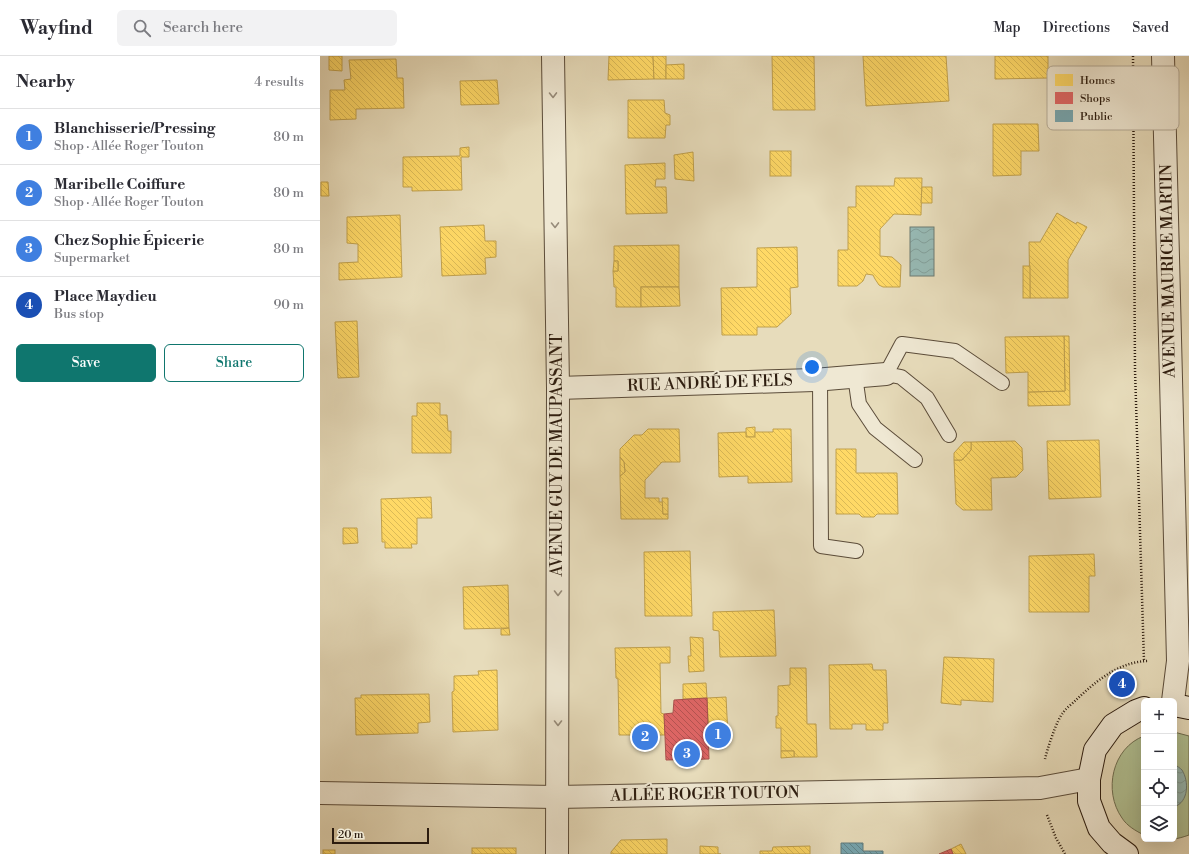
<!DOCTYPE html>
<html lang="en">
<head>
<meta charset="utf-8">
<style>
	body { margin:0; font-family:"Libre Bodoni",serif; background:#f2f2f3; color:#2b2b33 }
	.controls { position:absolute; right:12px; bottom:12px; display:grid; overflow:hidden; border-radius:6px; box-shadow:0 4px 16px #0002 }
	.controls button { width:36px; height:36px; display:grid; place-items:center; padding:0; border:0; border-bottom:1px solid #e1e1e2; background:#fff; color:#2b2b33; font:20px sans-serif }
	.scale { position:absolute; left:12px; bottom:10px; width:97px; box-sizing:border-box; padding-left:4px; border:2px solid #2c1c0f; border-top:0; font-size:11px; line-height:14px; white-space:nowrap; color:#2c1c0f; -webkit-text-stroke:3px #efe8d3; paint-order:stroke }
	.you { position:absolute; left:492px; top:311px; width:14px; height:14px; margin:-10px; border:3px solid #fff; border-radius:50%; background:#1a73e8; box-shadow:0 0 0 6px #1a73e833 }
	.badge { display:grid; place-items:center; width:26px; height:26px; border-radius:50%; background:#0f766e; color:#fff; font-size:13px; font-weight:700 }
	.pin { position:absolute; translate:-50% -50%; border:2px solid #fff; box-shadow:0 1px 4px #0006 }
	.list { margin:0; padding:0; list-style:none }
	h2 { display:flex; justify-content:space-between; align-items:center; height:52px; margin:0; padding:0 16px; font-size:17px }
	h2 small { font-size:13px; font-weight:400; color:#7c7c81 }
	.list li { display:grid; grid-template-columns:26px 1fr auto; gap:12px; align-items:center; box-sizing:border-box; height:56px; padding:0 16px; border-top:1px solid #e1e1e2 }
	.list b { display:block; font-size:15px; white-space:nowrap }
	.list p { margin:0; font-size:13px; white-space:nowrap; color:#7c7c81 }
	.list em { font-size:13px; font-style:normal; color:#7c7c81 }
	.actions { display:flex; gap:8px; padding:12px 16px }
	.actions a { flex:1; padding:9px 0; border:1px solid #0f766e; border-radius:6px; text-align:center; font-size:14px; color:#0f766e }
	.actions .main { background:#0f766e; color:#fff }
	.icon { flex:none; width:22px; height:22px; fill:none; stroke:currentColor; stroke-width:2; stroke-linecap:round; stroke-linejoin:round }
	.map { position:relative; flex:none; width:869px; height:798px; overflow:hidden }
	header { display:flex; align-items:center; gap:24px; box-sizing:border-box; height:56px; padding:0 20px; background:#fff; border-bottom:1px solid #e1e1e2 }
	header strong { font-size:19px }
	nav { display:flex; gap:22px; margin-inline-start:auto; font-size:14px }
	.search { width:280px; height:36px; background:#f2f2f3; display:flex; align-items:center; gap:10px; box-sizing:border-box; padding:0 14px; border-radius:6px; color:#7c7c81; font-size:15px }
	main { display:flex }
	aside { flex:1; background:#fff }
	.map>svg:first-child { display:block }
	.grass { fill:#b1c193; stroke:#6e6e51 }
	.water { fill:url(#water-waves); stroke:#6c7b73 }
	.homes { fill:url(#homes-back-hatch); stroke:#c0a04c }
	.shops { fill:url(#shops-back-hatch); stroke:#aa504c }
	.public { fill:url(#public-back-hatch); stroke:#607c7f }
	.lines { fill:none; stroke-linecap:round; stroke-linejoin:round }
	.service-casing { stroke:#5b4c3a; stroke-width:16 }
	.minor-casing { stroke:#5b4c3a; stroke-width:24 }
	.secondary-casing { stroke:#2c1c0f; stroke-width:24 }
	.path { stroke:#2c1c0f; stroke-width:2.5; stroke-dasharray:1 2; stroke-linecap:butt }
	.service { stroke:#efe8d3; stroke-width:14 }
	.minor { stroke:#efe8d3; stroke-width:22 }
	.secondary { stroke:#efe8d3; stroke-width:22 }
	.oneway { stroke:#978c7b }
	.labels { text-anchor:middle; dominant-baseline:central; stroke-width:4; stroke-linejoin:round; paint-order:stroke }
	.street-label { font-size:16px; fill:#2c1c0f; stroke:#efe8d3 }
	.key { fill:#efe8d3; stroke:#b4ab98; stroke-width:1 }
	.key-label { font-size:11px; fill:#2c1c0f }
</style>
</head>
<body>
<header>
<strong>Wayfind</strong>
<div class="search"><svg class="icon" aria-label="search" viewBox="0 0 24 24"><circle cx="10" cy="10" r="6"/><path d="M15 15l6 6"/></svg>Search here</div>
<nav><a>Map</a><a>Directions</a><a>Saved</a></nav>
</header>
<main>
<aside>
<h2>Nearby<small>4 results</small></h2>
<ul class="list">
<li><span class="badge" style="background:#3f7fe0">1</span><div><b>Blanchisserie/Pressing</b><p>Shop · Allée Roger Touton</p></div><em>80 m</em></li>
<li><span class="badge" style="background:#3f7fe0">2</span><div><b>Maribelle Coiffure</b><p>Shop · Allée Roger Touton</p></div><em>80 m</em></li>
<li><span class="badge" style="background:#3f7fe0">3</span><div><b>Chez Sophie Épicerie</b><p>Supermarket</p></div><em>80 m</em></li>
<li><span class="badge" style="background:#1a4fb4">4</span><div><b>Place Maydieu</b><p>Bus stop</p></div><em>90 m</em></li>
</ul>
<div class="actions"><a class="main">Save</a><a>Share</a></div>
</aside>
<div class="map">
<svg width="869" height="798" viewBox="0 0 869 798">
	<defs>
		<pattern id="water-waves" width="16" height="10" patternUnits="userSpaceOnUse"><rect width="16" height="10" fill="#97bab5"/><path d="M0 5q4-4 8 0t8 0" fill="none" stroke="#829f9a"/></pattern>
		<pattern id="homes-back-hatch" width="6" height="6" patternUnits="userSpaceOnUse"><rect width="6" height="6" fill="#ffd966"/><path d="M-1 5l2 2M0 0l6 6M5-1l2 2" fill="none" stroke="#dbba57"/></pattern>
		<pattern id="shops-back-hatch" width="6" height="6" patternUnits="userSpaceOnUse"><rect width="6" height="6" fill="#e06666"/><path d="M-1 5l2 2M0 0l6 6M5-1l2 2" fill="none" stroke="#b65352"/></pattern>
		<pattern id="public-back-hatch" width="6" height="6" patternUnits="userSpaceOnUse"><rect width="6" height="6" fill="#76a5af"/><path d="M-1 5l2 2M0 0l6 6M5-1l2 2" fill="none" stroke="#61868d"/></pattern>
	</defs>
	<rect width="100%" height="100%" fill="#e7dcbb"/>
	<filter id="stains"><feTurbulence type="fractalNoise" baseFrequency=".005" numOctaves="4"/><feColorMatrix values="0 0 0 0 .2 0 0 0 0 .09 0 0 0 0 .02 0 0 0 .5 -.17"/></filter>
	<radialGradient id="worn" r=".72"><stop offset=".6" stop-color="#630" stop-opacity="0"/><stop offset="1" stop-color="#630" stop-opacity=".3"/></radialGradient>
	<g class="grass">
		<path d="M854 676 869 680V779C858 783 848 785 836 783H854V751L857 750 854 708Z"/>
		<path d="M824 680V723L823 726 824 779C816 775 807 770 802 762 783 735 792 692 824 680Z"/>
	</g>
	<g class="water">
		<rect x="590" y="171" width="24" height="49"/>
		<path d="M854 708C857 710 860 712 862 714 869 725 869 746 854 751Z"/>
	</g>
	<g class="homes">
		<polygon points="9,0 22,0 22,15 9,14"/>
		<polygon points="289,0 333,0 334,23 288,24"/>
		<polygon points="333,0 346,0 346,23 334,23"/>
		<polygon points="452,0 494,0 495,54 453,54"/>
		<polygon points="543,0 626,0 629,45 546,50"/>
		<polygon points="675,0 728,0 728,22 675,23"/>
		<polygon points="76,3 77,22 83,22 84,52 36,53 36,63 10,64 10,34 25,34 24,24 31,23 29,4"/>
		<polygon points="364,8 364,23 346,23 346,9"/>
		<polygon points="177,24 179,48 141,49 140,25"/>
		<polygon points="308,44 344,44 345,57 350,59 350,69 346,69 345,82 308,82"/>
		<polygon points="673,68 718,68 719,95 701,95 701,119 673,120"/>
		<polygon points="149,91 149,101 141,101 142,134 92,135 92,131 83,131 83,101 140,100 140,92"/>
		<rect x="450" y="95" width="21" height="25"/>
		<polygon points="373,96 374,125 355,123 354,99"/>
		<polygon points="345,107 345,123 336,123 335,131 346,131 347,157 306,158 305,109"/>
		<polygon points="575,122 602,122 601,159 574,158 560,173 560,200 572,201 581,209 580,231 563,231 559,229 555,223 553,219 546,218 543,225 537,230 518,230 518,194 528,194 528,151 536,151 536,130 574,130"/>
		<polygon points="1,126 8,126 9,140 1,140"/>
		<polygon points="602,131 612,131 612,147 601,147"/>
		<polygon points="737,157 756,168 757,166 767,171 748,204 748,242 710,242 709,186 720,186"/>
		<polygon points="80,159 82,221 19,224 19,207 38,206 38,188 27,187 27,161"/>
		<polygon points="164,169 165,185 176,185 176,201 165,202 166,218 122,220 120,171"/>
		<polygon points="359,189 359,231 321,231 321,251 296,251 296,231 294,231 293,215 298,215 298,205 294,205 294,190"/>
		<polygon points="477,191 478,231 470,232 471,258 457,271 437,271 437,279 402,279 401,232 437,231 437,192"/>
		<polygon points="294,205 298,205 298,215 293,215"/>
		<rect x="703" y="210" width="7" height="32"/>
		<polygon points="321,231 359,231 360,250 321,251"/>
		<polygon points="37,265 39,321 18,322 15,266"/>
		<polygon points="744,280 749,280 750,349 708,350 708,336 745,335"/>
		<polygon points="744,280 745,335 708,336 708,316 686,317 685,281"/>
		<polygon points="97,347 120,347 120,359 127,359 128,375 131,375 131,397 92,397 92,360 97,360"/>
		<polygon points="435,371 435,381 426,381 426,372"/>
		<polygon points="328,373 359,373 360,406 342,406 325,424 325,442 339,442 339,446 343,446 343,458 348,458 348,463 301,463 300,420 305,416 304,406 300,401 300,393 314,379 322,379"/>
		<polygon points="453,373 471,373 472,426 428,427 428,420 399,421 398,377 426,376 426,381 435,381 435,376 453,376"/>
		<polygon points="779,384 781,441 729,443 727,385"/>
		<polygon points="695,385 702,392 703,414 696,421 671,422 672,454 643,454 636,448 634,404 642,404 651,394 651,386"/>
		<polygon points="644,386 651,386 651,394 642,404 634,404 634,397"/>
		<polygon points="516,393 536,393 536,417 577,417 578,458 557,458 554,461 542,461 539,458 516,458"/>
		<polygon points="300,401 304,406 305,416 300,420"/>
		<polygon points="111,441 112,462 97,462 97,488 91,488 92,492 65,492 65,486 62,486 61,443"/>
		<polygon points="342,442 348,442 348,458 343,458"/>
		<polygon points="23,472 37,472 38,487 23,488"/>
		<polygon points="370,495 372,560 325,560 324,496"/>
		<polygon points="774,498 775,520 769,520 769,556 709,556 709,500"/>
		<polygon points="188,529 189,572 144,573 143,531"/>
		<polygon points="454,554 456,600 400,601 399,575 393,574 393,556"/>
		<polygon points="189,572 190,579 181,579 181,573"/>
		<polygon points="370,581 383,582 384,615 369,616 368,600 371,600"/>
		<polygon points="350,591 350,607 340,607 341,657 344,658 345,679 299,679 298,623 296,622 295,592"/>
		<polygon points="624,601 674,603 673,646 641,644 641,649 621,647"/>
		<polygon points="552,608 553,614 566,614 568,667 563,667 563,674 546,674 546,668 532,668 532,673 510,673 509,609"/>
		<polygon points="470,612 486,612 487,668 496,668 497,701 474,701 474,695 461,695 461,672 456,672 456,660 458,660 458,630 470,629"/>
		<polygon points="177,614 178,674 133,676 132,636 134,635 134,620 159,619 158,615"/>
		<polygon points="386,627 387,642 363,643 363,628"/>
		<polygon points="109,638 110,666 98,667 98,677 36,679 35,642 41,642 41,639"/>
		<polygon points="406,641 408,679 389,679 387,642"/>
		<polygon points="461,695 474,695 474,701 461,702"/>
		<polygon points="347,783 347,798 291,798 291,796 301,784"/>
		<polygon points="641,788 646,798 633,798 631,793"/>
		<polygon points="380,790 398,791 398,798 401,798 380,798"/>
		<polygon points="490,790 490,798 440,798 440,795 452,795 453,791"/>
		<rect x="152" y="792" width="44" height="6"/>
		<rect x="3" y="794" width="12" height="4"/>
	</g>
	<g class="shops">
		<polygon points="387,642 389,703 346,704 344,658 353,657 354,644"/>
		<polygon points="631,793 633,798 619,798"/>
	</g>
	<polygon class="public" points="521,787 543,787 543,795 563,795 563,798 521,798"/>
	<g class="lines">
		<g class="service-casing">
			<g id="service">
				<polyline points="535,320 539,348 555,372 595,404"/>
				<polyline points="500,323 501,490 536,495"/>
				<polyline points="629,379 607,342 581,321 566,318 582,288 635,295 682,327"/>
			</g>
		</g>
		<g class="minor-casing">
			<g id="minor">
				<polyline points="233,0 238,332 237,798"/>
				<polyline points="843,0 858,605 853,645"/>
				<polyline points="238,332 494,324 566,318"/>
				<polyline points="0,737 236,741 720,732 769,723"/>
			</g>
		</g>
		<g class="secondary-casing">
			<g id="secondary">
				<polyline points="854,649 869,652"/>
				<polyline points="807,798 792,787 779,772 769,745 769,723 775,694 793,669 816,655 824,652"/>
			</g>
		</g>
		<g class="path">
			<polyline points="813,0 815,314 824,605"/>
			<path d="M725 703C727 694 737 663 743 657 746 652 752 648 756 644 776 625 800 605 829 605"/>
			<polyline points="727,759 736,782 745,798"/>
		</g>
		<use href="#service" class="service"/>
		<use href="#minor" class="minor"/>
		<use href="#secondary" class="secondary"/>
	</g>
	<defs><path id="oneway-chevron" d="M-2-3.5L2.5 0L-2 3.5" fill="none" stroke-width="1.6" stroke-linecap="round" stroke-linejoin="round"/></defs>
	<g class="oneway">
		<use href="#oneway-chevron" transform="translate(233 39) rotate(89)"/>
		<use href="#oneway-chevron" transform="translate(235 169) rotate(89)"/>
		<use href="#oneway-chevron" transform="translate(238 537) rotate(90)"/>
		<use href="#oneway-chevron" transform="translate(238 667) rotate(90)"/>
	</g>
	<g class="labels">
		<g class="street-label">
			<text transform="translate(848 215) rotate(-91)">AVENUE MAURICE MARTIN</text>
			<text transform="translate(390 327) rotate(-2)">RUE ANDRÉ DE FELS</text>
			<text transform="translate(237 399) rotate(-90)">AVENUE GUY DE MAUPASSANT</text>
			<text transform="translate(385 738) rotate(-1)">ALLÉE ROGER TOUTON</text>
		</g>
	</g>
	<rect x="727" y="10" width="132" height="64" rx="6" class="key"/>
	<rect x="735" y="18" width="18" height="12" fill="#ffd966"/>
	<rect x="735" y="36" width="18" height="12" fill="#e06666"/>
	<rect x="735" y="54" width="18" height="12" fill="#76a5af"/>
	<g class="key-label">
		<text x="760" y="28">Homes</text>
		<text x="760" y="46">Shops</text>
		<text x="760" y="64">Public</text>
	</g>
	<rect width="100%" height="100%" filter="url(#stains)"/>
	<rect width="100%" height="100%" fill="url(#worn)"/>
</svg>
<div class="controls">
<button>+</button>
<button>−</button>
<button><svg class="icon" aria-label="locate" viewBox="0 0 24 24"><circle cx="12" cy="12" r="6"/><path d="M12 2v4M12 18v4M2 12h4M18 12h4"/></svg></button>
<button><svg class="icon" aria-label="layers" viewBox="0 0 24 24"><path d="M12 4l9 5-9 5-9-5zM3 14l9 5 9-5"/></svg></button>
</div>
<div class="scale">20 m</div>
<div class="you"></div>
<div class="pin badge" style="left:398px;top:679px;background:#3f7fe0">1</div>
<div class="pin badge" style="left:325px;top:681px;background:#3f7fe0">2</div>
<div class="pin badge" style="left:367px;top:698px;background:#3f7fe0">3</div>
<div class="pin badge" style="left:802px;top:628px;background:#1a4fb4">4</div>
</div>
</main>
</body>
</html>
